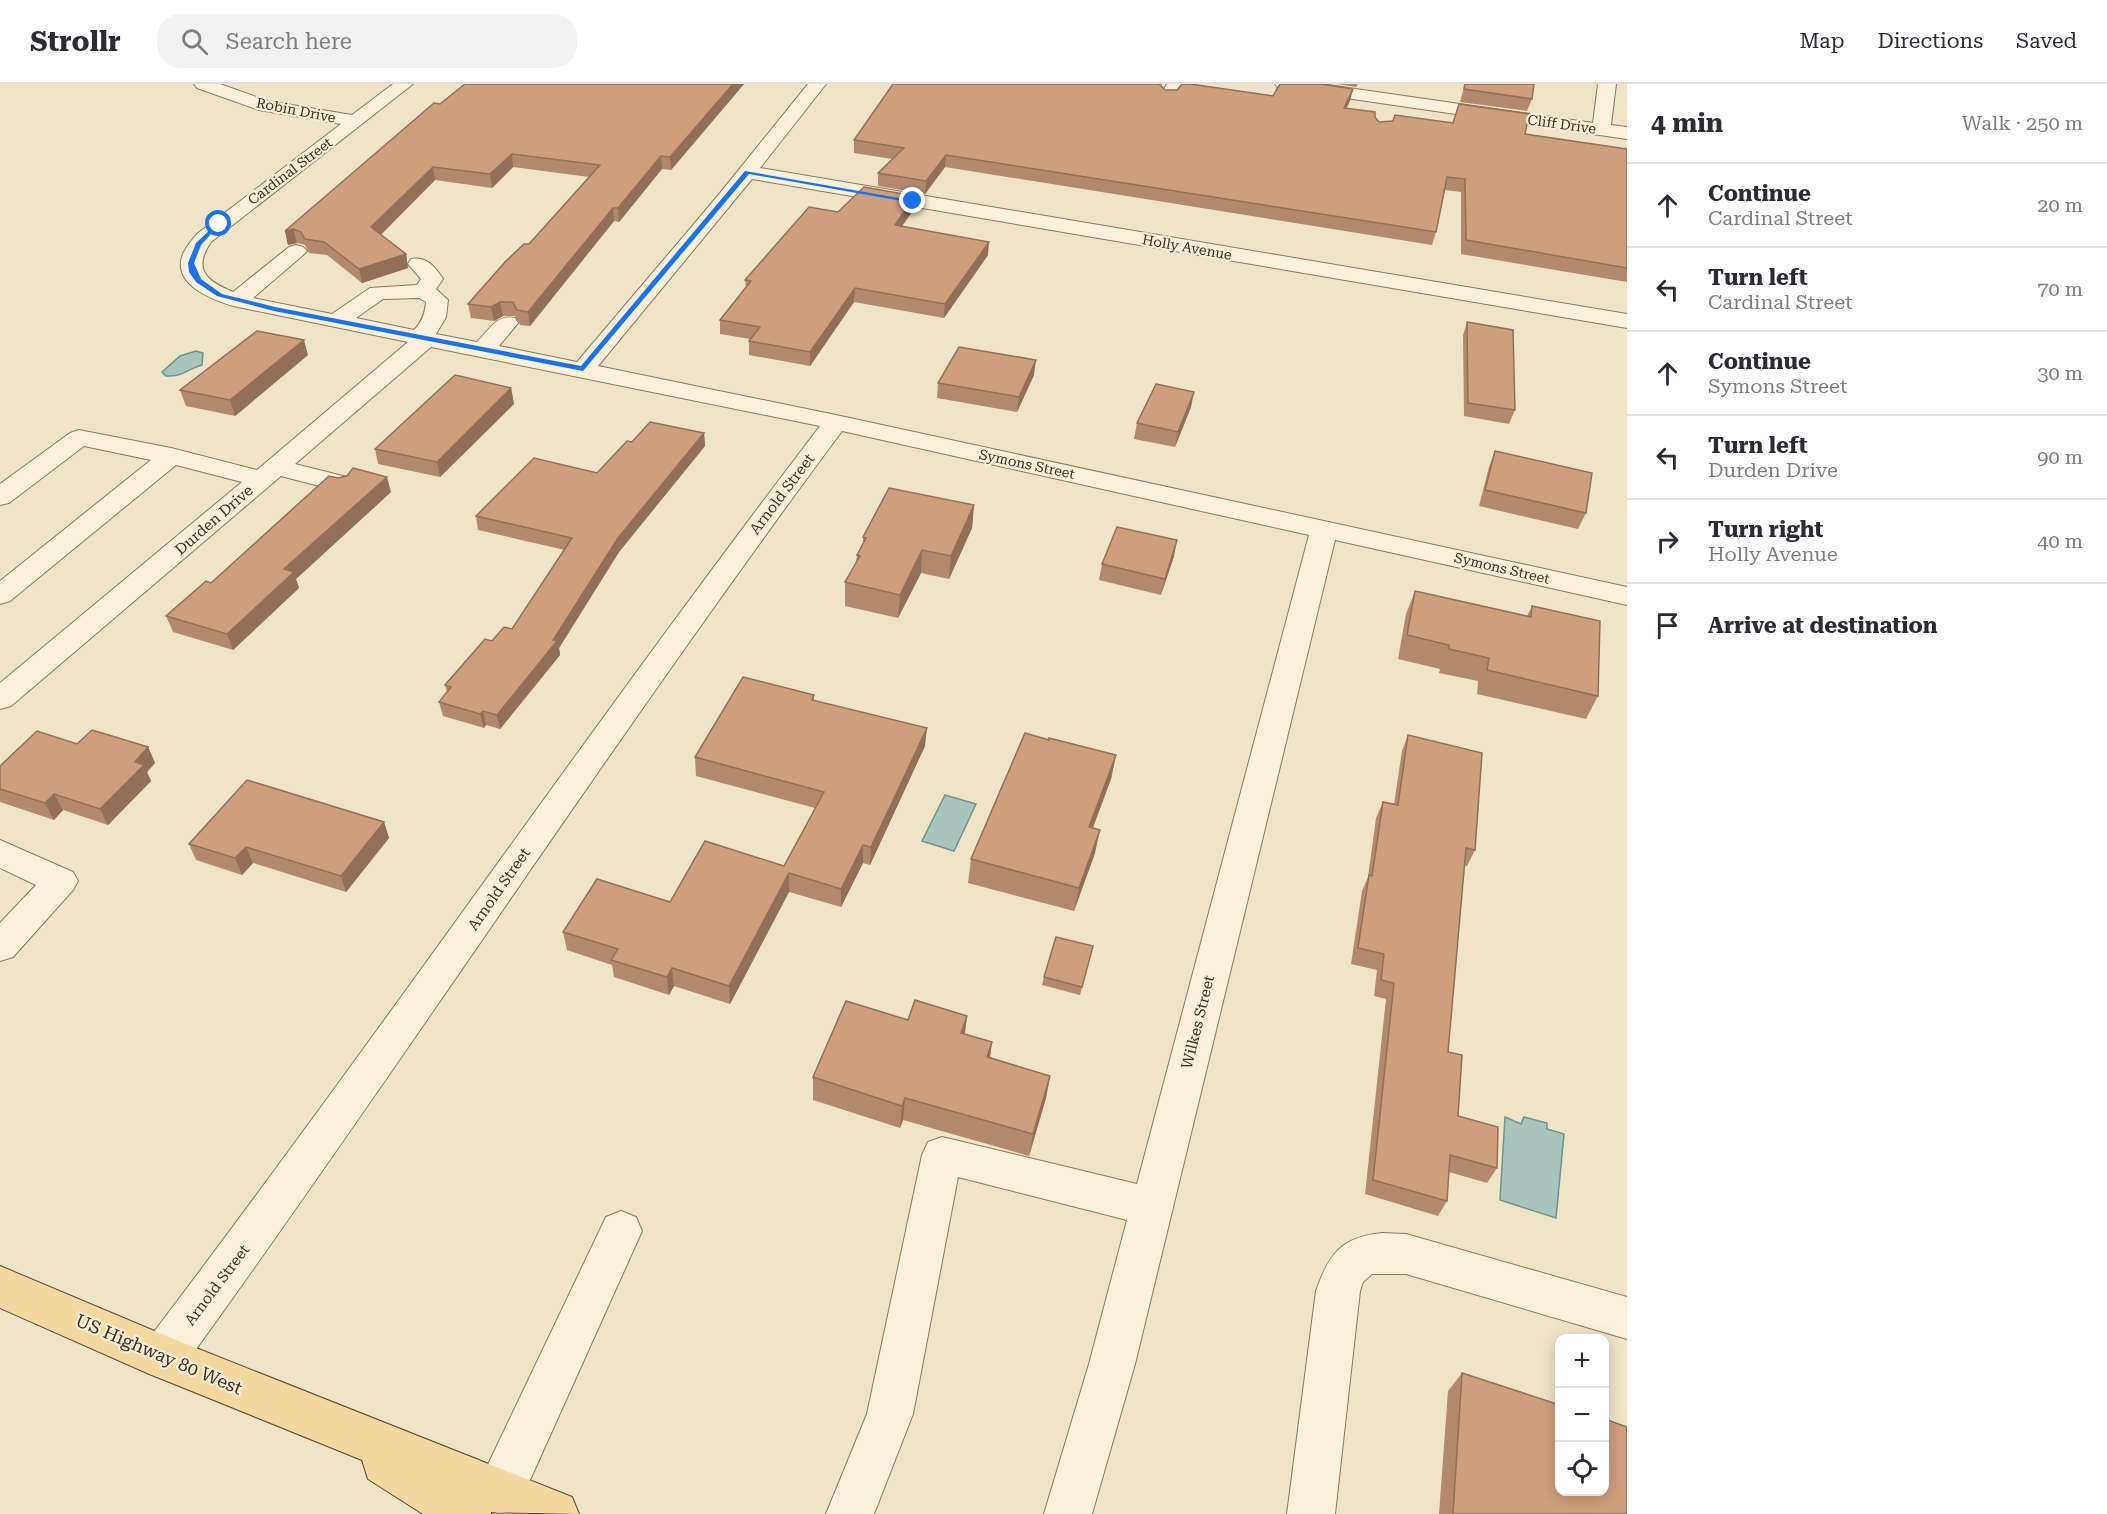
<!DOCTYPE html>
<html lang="en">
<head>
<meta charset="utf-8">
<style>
	body { margin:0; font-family:"Roboto Serif",serif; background:#f2f2f3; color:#2b2b33 }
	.controls { position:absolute; right:18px; bottom:18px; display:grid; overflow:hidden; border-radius:12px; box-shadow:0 3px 15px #0003 }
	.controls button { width:54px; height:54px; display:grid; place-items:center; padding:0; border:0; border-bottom:2px solid #e1e1e2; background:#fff; color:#2b2b33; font:30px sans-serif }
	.stop { position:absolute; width:18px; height:18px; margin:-14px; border:4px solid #1a73e8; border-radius:50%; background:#fff }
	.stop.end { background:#1a73e8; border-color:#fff; box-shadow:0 2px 6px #0008 }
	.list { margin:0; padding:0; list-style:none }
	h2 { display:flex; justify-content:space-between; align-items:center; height:78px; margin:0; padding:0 24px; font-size:26px }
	h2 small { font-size:20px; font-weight:400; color:#7c7c81 }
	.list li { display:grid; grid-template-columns:39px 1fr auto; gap:18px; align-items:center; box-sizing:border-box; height:84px; padding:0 24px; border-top:2px solid #e1e1e2 }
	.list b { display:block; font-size:22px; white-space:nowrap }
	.list p { margin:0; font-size:20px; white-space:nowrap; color:#7c7c81 }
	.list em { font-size:20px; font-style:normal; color:#7c7c81 }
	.icon { flex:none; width:33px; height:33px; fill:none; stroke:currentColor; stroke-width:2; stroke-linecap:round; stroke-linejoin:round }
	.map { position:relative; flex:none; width:1627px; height:1430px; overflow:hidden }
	header { display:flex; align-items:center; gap:36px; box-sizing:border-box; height:84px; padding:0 30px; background:#fff; border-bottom:2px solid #e1e1e2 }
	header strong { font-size:28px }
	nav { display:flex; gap:33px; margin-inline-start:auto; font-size:21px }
	.search { width:420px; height:54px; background:#f2f2f3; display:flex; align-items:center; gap:15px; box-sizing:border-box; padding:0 21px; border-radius:24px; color:#7c7c81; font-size:22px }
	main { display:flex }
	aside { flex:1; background:#fff }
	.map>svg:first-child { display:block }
	.water { fill:#a9c4bc; stroke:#6f938a; stroke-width:1.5 }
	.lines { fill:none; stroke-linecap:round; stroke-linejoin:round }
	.minor-casing { stroke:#8d765c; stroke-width:2 }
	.major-casing { stroke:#5b4430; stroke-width:2 }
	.minor { fill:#faf1dc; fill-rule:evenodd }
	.major { fill:#f3d9a0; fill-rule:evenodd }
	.wall { fill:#b2896c }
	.shaded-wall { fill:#916f58 }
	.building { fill:#cf9f7d; stroke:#916f58; stroke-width:1.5 }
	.route { fill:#1a73e8 }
	.labels { text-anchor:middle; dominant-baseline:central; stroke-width:4.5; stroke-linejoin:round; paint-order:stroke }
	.far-street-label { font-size:14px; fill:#3d2e20; stroke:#f7eed8 }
	.street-label { font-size:15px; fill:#3d2e20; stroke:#f7eed8 }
	.near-street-label { font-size:18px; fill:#3d2e20; stroke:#f7eed8 }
</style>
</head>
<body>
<header>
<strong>Strollr</strong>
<div class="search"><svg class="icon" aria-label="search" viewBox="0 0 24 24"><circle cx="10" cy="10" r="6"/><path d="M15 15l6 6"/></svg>Search here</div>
<nav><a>Map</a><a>Directions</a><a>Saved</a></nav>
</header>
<main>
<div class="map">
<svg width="1627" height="1430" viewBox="0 0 1627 1430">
	<rect width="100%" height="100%" fill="#f0e4c8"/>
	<g class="water">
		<path d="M196 267 203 269 202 281C187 285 183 293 166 292L162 288 180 272Z"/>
		<polygon points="945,711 976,720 954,767 922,757"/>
		<polygon points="1505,1033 1521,1040 1524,1033 1547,1039 1547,1045 1564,1050 1556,1134 1500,1116"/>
	</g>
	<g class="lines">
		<g class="minor-casing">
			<g id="minor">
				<path d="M194 0H220L268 17 352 31 393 0H413L211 158C192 186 207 197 233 208L289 163 296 161 303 163 307 167 303 171 253 214 332 230 370 204 417 201 421 195 408 180 411 175C427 172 435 183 443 195L436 205 448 216 446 233 436 250 477 258C489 246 497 230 515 234L518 239 499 262 577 278 716 114 808 0H826L760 84 1627 230V244L752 95 598 282 836 331 1627 503V521L1335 456 1135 1280 1092 1430H1044L1089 1280 1127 1136 958 1093 913 1330 874 1430H826L867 1330 922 1071 928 1058 942 1053 1137 1100 1309 451 842 347C613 655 404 978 179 1289L163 1295 147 1289 140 1273 147 1257C376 956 590 643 820 342L431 263 295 380 351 394 355 400 351 406 342 408 281 392 11 622 0 625V599L242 398 176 381 10 517 0 520V497L151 376 84 362 9 419 0 421V400L70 349 79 346 171 364 257 386 408 258 233 222C211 215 171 200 183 170 186 163 192 156 197 150L341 40 259 26 197 4ZM419 214 426 218C425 230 422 238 414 246L356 234 383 215Z"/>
				<polygon points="1167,0 1185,0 1175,16 1163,16 1160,12"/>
				<polygon points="1275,0 1321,0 1593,39 1598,0 1616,0 1611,41 1627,43 1627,55 1284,5 1278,4"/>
				<polygon points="0,756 73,788 78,797 73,806 13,873 0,877 0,839 36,801 0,784"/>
				<path d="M621 1127 636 1133 642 1147 517 1425C504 1430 496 1430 483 1425L476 1408 483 1391 606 1133Z"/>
				<path d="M1382 1149 1406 1150 1627 1213V1255L1406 1190H1372L1363 1198 1360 1207 1335 1430H1287L1316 1207C1329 1170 1341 1153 1382 1149Z"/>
			</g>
		</g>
		<g class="major-casing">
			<polygon id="major" points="0,1182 171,1254 572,1413 579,1430 491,1428 491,1430 423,1430 368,1395 362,1376 147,1289 0,1224"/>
		</g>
		<use href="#minor" class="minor"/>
		<use href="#major" class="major"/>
	</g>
	<g class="wall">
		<polygon points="744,0 671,86 662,85 619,138 614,137 530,242 520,241 515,232 503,232 494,237 471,234 468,220 529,160 589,93 513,83 492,104 435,96 381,151 406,170 408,184 362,199 327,171 309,169 305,161 297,159 288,161 285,147 440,20"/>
		<polygon points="893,0 1161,0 1161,2 1165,6 1350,17 1346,24 1375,33 1379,38 1525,50 1627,65 1627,198 1461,170 1461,108 1445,106 1436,148 1432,161 945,83 925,110 878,102 878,89 892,75 854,69 854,56"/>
		<polygon points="1337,0 1358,0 1356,3"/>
		<polygon points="1465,0 1532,15 1527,27 1460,18"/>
		<polygon points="914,125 902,142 988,171 944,234 854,218 810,282 749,271 749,257 750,255 720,250 720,236 746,203 745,196 838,128"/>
		<polygon points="1467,238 1515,326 1509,340 1464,332 1463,251"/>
		<polygon points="308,271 235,332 186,322 180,306"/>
		<polygon points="1034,291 1017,328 937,314 938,299"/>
		<polygon points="511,304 514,320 440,393 378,380 375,365"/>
		<polygon points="1191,323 1175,363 1134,355 1137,339"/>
		<polygon points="704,349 705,362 619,468 559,564 560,571 500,645 486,641 484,644 443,632 439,618 447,608 445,601 492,557 512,545 565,466 478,446 476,432 597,389 632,358"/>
		<polygon points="1495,367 1586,429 1578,445 1479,422 1489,383"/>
		<polygon points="391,408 296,495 299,504 233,566 173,548 166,532 211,499"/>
		<polygon points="974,421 972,444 949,495 921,489 898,534 845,522 845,498 856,478 857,471 863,459 863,453"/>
		<polygon points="1174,472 1161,511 1099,496 1102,480"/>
		<polygon points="1415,507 1527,532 1532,522 1598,612 1586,635 1477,610 1478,597 1439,589 1440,585 1398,575 1406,530"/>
		<polygon points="814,611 814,616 925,662 870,781 863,779 841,823 789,808 730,920 674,902 669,911 614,893 612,881 567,866 563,848 670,818 784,782 815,724 696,692 695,673"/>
		<polygon points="1408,651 1475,766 1467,782 1464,782 1448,968 1458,1032 1497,1084 1487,1099 1449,1088 1447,1117 1438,1132 1365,1110 1386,915 1374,912 1377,886 1351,880 1362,807 1368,793 1376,734 1383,718 1394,720 1402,667"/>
		<polygon points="77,660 148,663 155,679 147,688 151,697 108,741 63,726 54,736 0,718 0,682"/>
		<polygon points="1116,671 1111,695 1093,744 1095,769 1074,827 968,799 971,775"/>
		<polygon points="384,738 389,754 346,808 253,779 242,791 196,776 189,760"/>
		<polygon points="1091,871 1080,911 1042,901 1044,893"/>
		<polygon points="967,932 965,950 992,958 990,973 1050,992 1046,1014 1029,1072 903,1036 900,1044 813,1016 813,993 908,936"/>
		<polygon points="1462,1289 1627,1430 1439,1430 1448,1307"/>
	</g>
	<g class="shaded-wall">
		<polygon points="733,0 744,0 671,86 670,73"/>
		<polygon points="1353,5 1350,17 1341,36 1344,24"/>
		<polygon points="512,70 513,83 492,104 490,90"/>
		<polygon points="946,71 945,83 925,110 926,97"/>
		<polygon points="661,72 662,85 619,138 618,124"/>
		<polygon points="433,83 435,96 374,157 371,143"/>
		<polygon points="915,112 914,125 894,154 895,141"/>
		<polygon points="613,124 614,137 530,242 528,228"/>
		<polygon points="293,145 297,159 288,161 285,147"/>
		<polygon points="989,158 988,171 944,234 945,220"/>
		<polygon points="406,170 408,184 362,199 359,185"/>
		<polygon points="855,204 854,218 810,282 810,268"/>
		<polygon points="500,218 503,232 494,237 491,223"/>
		<polygon points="304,256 308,271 235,332 230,316"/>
		<polygon points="1036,276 1034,291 1017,328 1019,313"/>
		<polygon points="511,304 514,320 440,393 437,378"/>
		<polygon points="1194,308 1191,323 1175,363 1178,348"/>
		<polygon points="704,349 705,362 619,468 559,564 560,571 500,645 497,631 553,556 618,454"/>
		<polygon points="387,393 391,408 296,495 299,504 233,566 227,550 284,485"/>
		<polygon points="974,421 972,444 949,495 951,472"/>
		<polygon points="1177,456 1174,472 1161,511 1165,495"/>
		<polygon points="922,466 921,489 898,534 900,511"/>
		<polygon points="483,627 486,641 484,644 480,630"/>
		<polygon points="927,644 925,662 870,781 871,763"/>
		<polygon points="148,663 155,679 147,688 151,697 108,741 100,725 135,678"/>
		<polygon points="1116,671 1111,695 1084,766 1089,743"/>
		<polygon points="54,710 63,726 54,736 45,719"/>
		<polygon points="384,738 389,754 346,808 341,792"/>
		<polygon points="1100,746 1095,769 1074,827 1079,804"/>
		<polygon points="863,761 863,779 841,823 841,805"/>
		<polygon points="246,763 253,779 242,791 235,774"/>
		<polygon points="789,789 789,808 730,920 729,902"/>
		<polygon points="672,884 674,902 669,911 667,893"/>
		<polygon points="967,932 964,954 961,949"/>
		<polygon points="992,958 989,980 987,973"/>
		<polygon points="1050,992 1046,1014 1029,1072 1033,1050"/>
		<polygon points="905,1014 903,1036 900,1044 902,1022"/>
	</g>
	<g class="building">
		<polygon points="465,0 733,0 670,73 661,72 618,124 613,124 528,228 517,226 513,218 500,218 491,223 468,220 505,178 524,160 529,160 600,81 512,70 490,90 433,83 371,143 406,170 359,185 324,158 305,155 301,148 293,145 285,147 434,19 440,20"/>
		<polygon points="893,0 1161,0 1160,1 1165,6 1177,6 1182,0 1190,0 1273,12 1280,0 1320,0 1353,5 1344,24 1375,28 1375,33 1379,38 1393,37 1395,31 1453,39 1459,20 1529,30 1525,50 1627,65 1627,184 1466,156 1465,95 1447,93 1436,148 946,71 926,97 878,89 904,64 854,56"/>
		<polygon points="1465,0 1534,0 1532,15 1464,5"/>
		<polygon points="864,103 915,112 895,141 989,158 945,220 855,204 810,268 749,257 760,243 720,236 751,197 745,196 809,123 838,128"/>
		<polygon points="1467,238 1513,246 1515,326 1468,319"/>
		<polygon points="257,247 304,256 230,316 180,306"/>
		<polygon points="959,263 1036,276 1019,313 938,299"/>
		<polygon points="455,291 511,304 437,378 375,365"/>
		<polygon points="1156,300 1194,308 1178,348 1137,339"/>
		<polygon points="650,338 704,349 618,454 553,556 557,557 497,631 483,627 480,630 439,618 451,603 445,601 485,555 492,557 504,543 512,545 572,454 476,432 534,374 597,389 627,357 632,358"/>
		<polygon points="1495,367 1592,389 1586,429 1485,406"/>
		<polygon points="353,384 387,393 284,485 294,488 227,550 166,532 206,497 211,499 329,392 338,394 347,392"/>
		<polygon points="889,404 974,421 951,472 922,466 900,511 845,498 860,472 857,471 866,454 863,453"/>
		<polygon points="1117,443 1177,456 1165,495 1102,480"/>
		<polygon points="1415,507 1531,533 1532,522 1600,537 1598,612 1487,586 1489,574 1449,565 1449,561 1407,551"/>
		<polygon points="743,593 814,611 812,616 927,644 871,763 863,761 841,805 789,789 729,902 672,884 667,893 611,876 618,865 563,848 597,795 670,818 705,757 784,782 824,708 695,673"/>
		<polygon points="92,646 148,663 135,678 144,681 100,725 54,710 45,719 0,705 0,682 37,647 77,660"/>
		<polygon points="1025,649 1049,656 1049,654 1116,671 1089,743 1100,746 1079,804 971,775"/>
		<polygon points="1408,651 1482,669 1475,766 1466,764 1448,968 1462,971 1458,1032 1498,1043 1497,1084 1450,1071 1447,1117 1373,1096 1394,899 1381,896 1384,870 1358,864 1369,791 1372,792 1383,718 1398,721"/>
		<polygon points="247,696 384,738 341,792 246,763 235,774 189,760"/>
		<polygon points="1056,853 1093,862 1082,903 1044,893"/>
		<polygon points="915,916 967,932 961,949 992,958 987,973 1050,992 1033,1050 905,1014 902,1022 813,993 846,917 908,936"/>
		<polygon points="1462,1289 1560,1321 1560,1407 1605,1407 1605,1335 1627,1343 1627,1430 1453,1430"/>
	</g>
	<polygon class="route" points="745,87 916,117 913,119 749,90 583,287 274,227 217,212 196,198 189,188 188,179 196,159 217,139 221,139 201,161 194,179 201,195 222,210 275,223 581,282"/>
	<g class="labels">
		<g class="far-street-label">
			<text transform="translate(296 26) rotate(11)">Robin Drive</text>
			<text transform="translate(1562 40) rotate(8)">Cliff Drive</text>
			<text transform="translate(290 87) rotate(-37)">Cardinal Street</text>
			<text transform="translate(1187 163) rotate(10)">Holly Avenue</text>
			<text transform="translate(1027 380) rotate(12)">Symons Street</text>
			<text transform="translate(1502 484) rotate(13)">Symons Street</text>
		</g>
		<g class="street-label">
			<text transform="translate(782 410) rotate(-53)">Arnold Street</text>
			<text transform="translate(214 436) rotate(-41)">Durden Drive</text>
			<text transform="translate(499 805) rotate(-55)">Arnold Street</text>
			<text transform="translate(1198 938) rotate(-76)">Wilkes Street</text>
			<text transform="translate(217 1201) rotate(-53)">Arnold Street</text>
		</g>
		<g class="near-street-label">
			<text transform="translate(159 1270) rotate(23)">US Highway 80 West</text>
		</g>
	</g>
</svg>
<div class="controls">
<button>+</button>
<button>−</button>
<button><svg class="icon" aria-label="locate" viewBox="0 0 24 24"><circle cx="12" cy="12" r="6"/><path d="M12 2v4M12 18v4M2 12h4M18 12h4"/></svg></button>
</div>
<div class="stop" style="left:219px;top:140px"></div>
<div class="stop end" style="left:913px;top:117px"></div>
</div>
<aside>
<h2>4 min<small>Walk · 250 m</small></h2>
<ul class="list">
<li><svg class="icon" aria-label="ahead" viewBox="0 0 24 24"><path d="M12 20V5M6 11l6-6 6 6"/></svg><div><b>Continue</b><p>Cardinal Street</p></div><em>20 m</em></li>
<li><svg class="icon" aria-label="left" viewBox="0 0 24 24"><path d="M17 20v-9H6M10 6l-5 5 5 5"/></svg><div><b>Turn left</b><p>Cardinal Street</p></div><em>70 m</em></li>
<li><svg class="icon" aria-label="ahead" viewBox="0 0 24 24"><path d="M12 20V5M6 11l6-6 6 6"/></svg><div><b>Continue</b><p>Symons Street</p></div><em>30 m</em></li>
<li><svg class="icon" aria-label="left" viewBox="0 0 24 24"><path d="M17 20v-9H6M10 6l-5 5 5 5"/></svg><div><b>Turn left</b><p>Durden Drive</p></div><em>90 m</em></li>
<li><svg class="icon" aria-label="right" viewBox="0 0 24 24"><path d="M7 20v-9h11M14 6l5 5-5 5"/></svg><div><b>Turn right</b><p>Holly Avenue</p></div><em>40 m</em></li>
<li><svg class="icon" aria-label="arrive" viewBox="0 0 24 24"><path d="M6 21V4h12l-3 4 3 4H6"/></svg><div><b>Arrive at destination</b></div></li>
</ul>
</aside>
</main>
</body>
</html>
